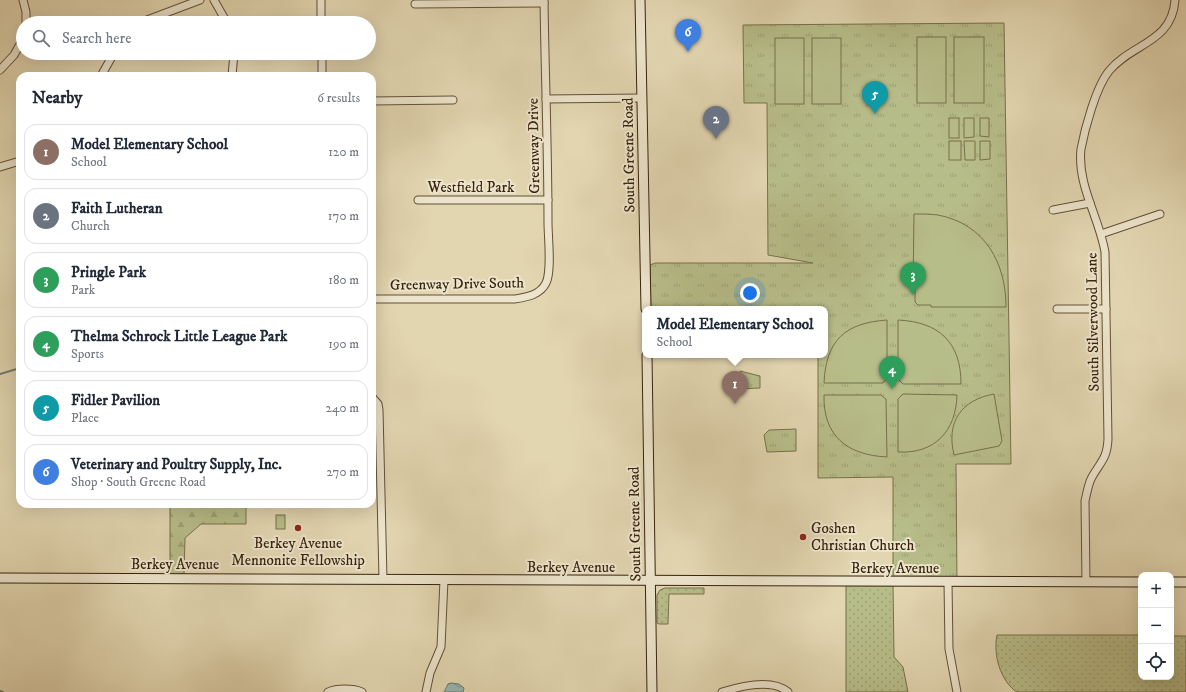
<!DOCTYPE html>
<html lang="en">
<head>
<meta charset="utf-8">
<style>
	body { margin:0; font-family:"IM FELL DW Pica",serif; background:#f2f2f3; color:#1f2937 }
	.controls { position:absolute; right:12px; bottom:12px; display:grid; overflow:hidden; border-radius:8px; box-shadow:0 4px 16px #0002 }
	.controls button { width:36px; height:36px; display:grid; place-items:center; padding:0; border:0; border-bottom:1px solid #e0e1e3; background:#fff; color:#1f2937; font:20px sans-serif }
	.you { position:absolute; left:750px; top:293px; width:14px; height:14px; margin:-10px; border:3px solid #fff; border-radius:50%; background:#1a73e8; box-shadow:0 0 0 6px #1a73e833 }
	.badge { display:grid; place-items:center; width:26px; height:26px; border-radius:50%; background:#0f766e; color:#fff; font-size:13px; font-weight:700 }
	.pin { position:absolute; translate:-50% -33px; filter:drop-shadow(0 1px 2px #0008) }
	.pin::after { content:''; position:absolute; top:21px; width:14px; height:12px; background:inherit; clip-path:polygon(0 0,100% 0,50% 100%) }
	.popup { position:absolute; left:642px; top:306px; width:186px; height:52px; box-sizing:border-box; display:grid; place-content:center; border-radius:8px; background:#fff; filter:drop-shadow(0 1px 3px #0005); font-size:13px; white-space:nowrap; color:#747a83 }
	.popup b { font-size:15px; color:#1f2937 }
	.popup::after { content:''; position:absolute; left:50%; top:100%; margin-left:-8px; border:8px solid transparent; border-top-color:#fff }
	.list { margin:0; padding:0; list-style:none }
	h2 { display:flex; justify-content:space-between; align-items:center; height:52px; margin:0; padding:0 16px; font-size:17px }
	h2 small { font-size:13px; font-weight:400; color:#747a83 }
	.list li { display:grid; grid-template-columns:26px 1fr auto; gap:12px; align-items:center; box-sizing:border-box; height:56px; margin:0 8px 8px; padding:0 8px; border:1px solid #e0e1e3; border-radius:12px }
	.list b { display:block; font-size:15px; white-space:nowrap }
	.list p { margin:0; font-size:13px; white-space:nowrap; color:#747a83 }
	.list em { font-size:13px; font-style:normal; color:#747a83 }
	.icon { flex:none; width:22px; height:22px; fill:none; stroke:currentColor; stroke-width:2; stroke-linecap:round; stroke-linejoin:round }
	.map { position:relative; flex:none; width:1186px; height:692px; overflow:hidden }
	.search { position:absolute; background:#fff; box-shadow:0 4px 16px #0002; left:16px; top:16px; width:360px; height:44px; display:flex; align-items:center; gap:10px; box-sizing:border-box; padding:0 14px; border-radius:22px; color:#747a83; font-size:15px }
	.panel { position:absolute; background:#fff; box-shadow:0 4px 16px #0002; left:16px; top:72px; width:360px; height:436px; border-radius:12px }
	.map>svg:first-child { display:block }
	.grass { fill:url(#grass-dots); stroke:#78704b }
	.forest { fill:url(#forest-firs); stroke:#78704b }
	.park { fill:url(#park-tufts); stroke:#78704b }
	.pitch { fill:#b7bd89; stroke:#78704b }
	.water { fill:url(#water-waves); stroke:#707c71 }
	.lines { fill:none; stroke-linecap:round; stroke-linejoin:round }
	.stream { stroke:#707c71; stroke-width:2 }
	.street-casing { stroke:#625036; stroke-width:9 }
	.secondary-casing { stroke:#38240d; stroke-width:11 }
	.street { stroke:#ece4cc; stroke-width:7 }
	.secondary { stroke:#ece4cc; stroke-width:9 }
	.poi-dot { fill:#8f2418; stroke:#ece4cc; stroke-width:1.5 }
	.labels { text-anchor:middle; dominant-baseline:central; stroke-width:4; stroke-linejoin:round; paint-order:stroke }
	.street-label { font-size:15px; fill:#38240d; stroke:#ece4cc }
	.poi-label { font-size:15px; fill:#38240d; stroke:#ece4cc; text-anchor:start }
</style>
</head>
<body>
<div class="map">
<svg width="1186" height="692" viewBox="0 0 1186 692">
	<defs>
		<pattern id="grass-dots" width="8" height="8" patternUnits="userSpaceOnUse"><rect width="8" height="8" fill="#b7bd89"/><path d="M2 2h.1M6 6h.1" fill="none" stroke="#9ea275" stroke-width="1.8" stroke-linecap="round"/></pattern>
		<pattern id="forest-firs" width="22" height="20" patternUnits="userSpaceOnUse"><rect width="22" height="20" fill="#b7bd89"/><path d="M5 1l3.5 6h-7zM16 11l3.5 6h-7z" fill="#9ea275"/></pattern>
		<pattern id="park-tufts" width="24" height="20" patternUnits="userSpaceOnUse"><rect width="24" height="20" fill="#b7bd89"/><path d="M3 7l-1-3M5 7V3M7 7l1-3M15 17l-1-3M17 17v-4M19 17l1-3" fill="none" stroke="#9ea275"/></pattern>
		<pattern id="water-waves" width="16" height="10" patternUnits="userSpaceOnUse"><rect width="16" height="10" fill="#96b7b3"/><path d="M0 5q4-4 8 0t8 0" fill="none" stroke="#7b9590"/></pattern>
	</defs>
	<rect width="100%" height="100%" fill="#e2d6b1"/>
	<filter id="stains"><feTurbulence type="fractalNoise" baseFrequency=".005" numOctaves="4"/><feColorMatrix values="0 0 0 0 .2 0 0 0 0 .09 0 0 0 0 .02 0 0 0 .5 -.17"/></filter>
	<radialGradient id="worn" r=".72"><stop offset=".6" stop-color="#630" stop-opacity="0"/><stop offset="1" stop-color="#630" stop-opacity=".3"/></radialGradient>
	<g class="grass">
		<polygon points="846,582 893,582 894,657 903,667 908,692 846,692"/>
		<polygon points="665,588 704,588 704,594 669,594 668,624 659,624 657,623 657,595 660,590"/>
		<path d="M997 635H1141V677H1171V636H1186V692H1017C1000 681 993 654 997 635Z"/>
	</g>
	<polygon class="forest" points="170,504 246,504 246,524 201,524 185,538 184,574 170,575"/>
	<g class="park">
		<polygon points="1004,23 1011,464 956,464 957,582 893,582 893,477 818,478 818,355 825,355 825,309 651,309 650,265 655,263 813,263 768,255 767,103 744,103 743,25"/>
		<polygon points="740,371 760,376 760,388 738,389"/>
		<polygon points="796,429 796,451 767,452 764,435 769,430"/>
		<rect x="276" y="515" width="9" height="14"/>
	</g>
	<g class="pitch">
		<rect x="917" y="37" width="29" height="66"/>
		<rect x="954" y="37" width="30" height="66"/>
		<rect x="775" y="38" width="29" height="66"/>
		<rect x="812" y="38" width="29" height="66"/>
		<rect x="949" y="118" width="10" height="20"/>
		<polygon points="964,118 974,118 974,137 964,138"/>
		<polygon points="980,118 989,118 989,137 980,136"/>
		<rect x="949" y="141" width="12" height="19"/>
		<polygon points="964,141 975,141 975,160 965,160"/>
		<polygon points="980,141 990,141 990,159 980,160"/>
		<path d="M914 214C922 214 930 214 938 215 985 224 1006 263 1006 307H931V305H918L915 302V290L913 289Z"/>
		<path d="M887 320V378L883 383H824C826 340 845 323 887 320Z"/>
		<path d="M898 320C939 322 961 342 961 384H903L898 379Z"/>
		<path d="M903 394 957 395C956 431 935 454 898 452V399Z"/>
		<path d="M994 394 1002 441 999 446 954 455C946 422 961 400 994 394Z"/>
		<path d="M824 395H881L886 399 887 457C847 455 823 436 824 395Z"/>
	</g>
	<polygon class="water" points="451,683 459,684 464,688 463,692 444,692 448,684"/>
	<g class="lines">
		<g class="stream">
			<polyline points="0,374 20,368"/>
			<polyline points="0,691 3,692"/>
		</g>
		<g class="street-casing">
			<g id="street">
				<polyline points="23,0 26,12 26,23"/>
				<polyline points="214,0 227,23"/>
				<polyline points="321,0 321,23"/>
				<polyline points="415,4 544,3"/>
				<polyline points="139,23 200,0"/>
				<polyline points="322,53 322,76"/>
				<polyline points="0,70 14,55 23,39"/>
				<polyline points="101,76 114,53"/>
				<polyline points="232,76 234,53"/>
				<polyline points="546,99 642,98"/>
				<polyline points="372,101 453,100"/>
				<polyline points="0,167 20,161"/>
				<polyline points="418,200 548,200"/>
				<polyline points="1053,210 1090,203"/>
				<polyline points="1101,234 1160,214"/>
				<path d="M372 299H515C527 297 540 295 546 283 552 271 548 237 548 223 548 148 545 74 544 0"/>
				<polyline points="1057,309 1106,309"/>
				<polyline points="372,397 378,404 379,410 383,579"/>
				<polyline points="948,582 949,649 957,692"/>
				<path d="M1086 582 1085 501C1087 493 1088 484 1092 477 1101 461 1107 459 1108 439L1105 252C1099 217 1077 185 1081 149 1085 128 1096 87 1109 71 1132 43 1172 43 1175 0"/>
				<path d="M328 692C337 688 353 688 362 692"/>
				<polyline points="426,692 430,673 441,647 444,580"/>
				<path d="M722 692C741 686 772 678 788 692"/>
			</g>
		</g>
		<g class="secondary-casing">
			<g id="secondary">
				<polyline points="640,0 646,309"/>
				<polyline points="647,355 652,692"/>
				<polyline points="0,578 1141,582"/>
				<polyline points="1171,582 1186,582"/>
			</g>
		</g>
		<use href="#street" class="street"/>
		<use href="#secondary" class="secondary"/>
	</g>
	<g class="poi-dot">
		<circle cx="298" cy="528" r="4"/>
		<circle cx="803" cy="537" r="4"/>
	</g>
	<g class="labels">
		<g class="street-label">
			<text transform="translate(534 146) rotate(-91)">Greenway Drive</text>
			<text transform="translate(629 155) rotate(-91)">South Greene Road</text>
			<text x="471" y="187">Westfield Park</text>
			<text transform="translate(457 284) rotate(-1)">Greenway Drive South</text>
			<text transform="translate(1093 322) rotate(-91)">South Silverwood Lane</text>
			<text transform="translate(635 524) rotate(-91)">South Greene Road</text>
			<text x="175" y="564">Berkey Avenue</text>
			<text x="571" y="567">Berkey Avenue</text>
			<text x="895" y="568">Berkey Avenue</text>
		</g>
		<g class="poi-label">
			<text x="811" y="528">Goshen<tspan x="811" dy="17">Christian Church</tspan></text>
			<text x="298" y="543" text-anchor="middle">Berkey Avenue<tspan x="298" dy="17">Mennonite Fellowship</tspan></text>
		</g>
	</g>
	<rect width="100%" height="100%" filter="url(#stains)"/>
	<rect width="100%" height="100%" fill="url(#worn)"/>
</svg>
<div class="controls">
<button>+</button>
<button>−</button>
<button><svg class="icon" aria-label="locate" viewBox="0 0 24 24"><circle cx="12" cy="12" r="6"/><path d="M12 2v4M12 18v4M2 12h4M18 12h4"/></svg></button>
</div>
<div class="you"></div>
<div class="pin badge" style="left:735px;top:404px;background:#8d6e63">1</div>
<div class="popup"><b>Model Elementary School</b>School</div>
<div class="pin badge" style="left:716px;top:139px;background:#6b7280">2</div>
<div class="pin badge" style="left:913px;top:295px;background:#2e9e5b">3</div>
<div class="pin badge" style="left:892px;top:389px;background:#2e9e5b">4</div>
<div class="pin badge" style="left:875px;top:114px;background:#0f9aa8">5</div>
<div class="pin badge" style="left:688px;top:52px;background:#3f7fe0">6</div>
<div class="search"><svg class="icon" aria-label="search" viewBox="0 0 24 24"><circle cx="10" cy="10" r="6"/><path d="M15 15l6 6"/></svg>Search here</div>
<section class="panel">
<h2>Nearby<small>6 results</small></h2>
<ul class="list">
<li><span class="badge" style="background:#8d6e63">1</span><div><b>Model Elementary School</b><p>School</p></div><em>120 m</em></li>
<li><span class="badge" style="background:#6b7280">2</span><div><b>Faith Lutheran</b><p>Church</p></div><em>170 m</em></li>
<li><span class="badge" style="background:#2e9e5b">3</span><div><b>Pringle Park</b><p>Park</p></div><em>180 m</em></li>
<li><span class="badge" style="background:#2e9e5b">4</span><div><b>Thelma Schrock Little League Park</b><p>Sports</p></div><em>190 m</em></li>
<li><span class="badge" style="background:#0f9aa8">5</span><div><b>Fidler Pavilion</b><p>Place</p></div><em>240 m</em></li>
<li><span class="badge" style="background:#3f7fe0">6</span><div><b>Veterinary and Poultry Supply, Inc.</b><p>Shop · South Greene Road</p></div><em>270 m</em></li>
</ul>
</section>
</div>
</body>
</html>
